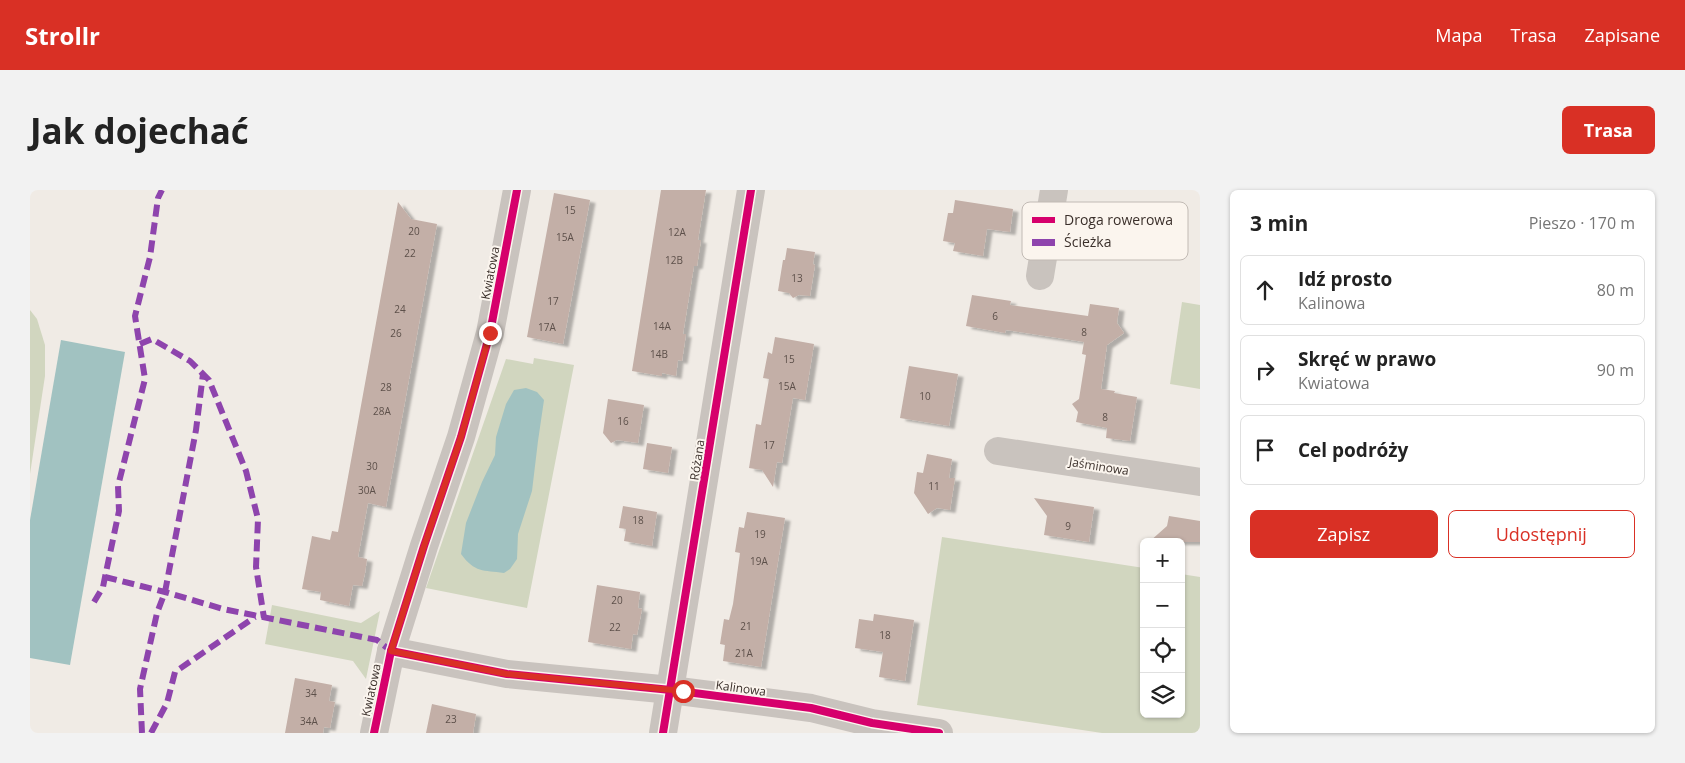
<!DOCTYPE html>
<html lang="pl">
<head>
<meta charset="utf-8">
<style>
	body { margin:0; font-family:"Open Sans",sans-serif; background:#f2f2f2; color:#222 }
	.controls { position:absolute; right:15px; bottom:15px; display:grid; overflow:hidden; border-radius:8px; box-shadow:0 1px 4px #0004 }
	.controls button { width:45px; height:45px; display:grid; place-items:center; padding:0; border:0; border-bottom:1px solid #e0e0e0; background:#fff; color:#222; font:25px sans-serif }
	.stop { position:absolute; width:15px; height:15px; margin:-11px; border:4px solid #d93025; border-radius:50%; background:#fff }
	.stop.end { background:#d93025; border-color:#fff; box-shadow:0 1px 5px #0008 }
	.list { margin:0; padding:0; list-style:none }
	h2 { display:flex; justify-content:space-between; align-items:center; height:65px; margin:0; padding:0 20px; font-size:21px }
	h2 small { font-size:16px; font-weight:400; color:#767676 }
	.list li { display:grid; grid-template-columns:32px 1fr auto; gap:15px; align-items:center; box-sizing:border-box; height:70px; margin:0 10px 10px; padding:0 10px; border:1px solid #e0e0e0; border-radius:8px }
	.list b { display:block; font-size:19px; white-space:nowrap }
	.list p { margin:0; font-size:16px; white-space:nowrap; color:#767676 }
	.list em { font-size:16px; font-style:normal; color:#767676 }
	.actions { display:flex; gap:10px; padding:15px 20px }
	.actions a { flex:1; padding:11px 0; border:1px solid #d93025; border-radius:8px; text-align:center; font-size:18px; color:#d93025 }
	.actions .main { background:#d93025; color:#fff }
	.icon { flex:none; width:28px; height:28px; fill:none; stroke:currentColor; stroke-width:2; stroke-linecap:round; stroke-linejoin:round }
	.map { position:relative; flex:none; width:1170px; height:543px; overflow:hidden; border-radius:8px }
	header { display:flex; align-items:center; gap:30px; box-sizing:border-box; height:70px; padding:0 25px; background:#d93025; color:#fff }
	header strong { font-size:24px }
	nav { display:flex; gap:28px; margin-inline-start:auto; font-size:18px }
	.intro { display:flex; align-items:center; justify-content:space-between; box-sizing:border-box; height:120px; padding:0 30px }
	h1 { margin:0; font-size:35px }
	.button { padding:12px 22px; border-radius:8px; background:#d93025; color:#fff; font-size:18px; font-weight:700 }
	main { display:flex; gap:30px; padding:0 30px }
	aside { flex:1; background:#fff; border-radius:8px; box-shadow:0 1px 4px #0004 }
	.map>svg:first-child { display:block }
	.green { fill:#d1d6bf }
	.water { fill:#a1c2c1 }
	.building { fill:#c3afa7; filter:url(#shadow) }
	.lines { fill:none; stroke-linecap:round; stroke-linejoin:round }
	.minor { stroke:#c9c3be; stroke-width:28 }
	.quiet { stroke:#8e44ad; stroke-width:6; stroke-dasharray:12 6; stroke-linecap:butt }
	.cycleway-casing { stroke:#fbf5ee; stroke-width:11 }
	.cycleway { stroke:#d6006c; stroke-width:8 }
	.route { stroke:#d93025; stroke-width:6 }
	.labels { text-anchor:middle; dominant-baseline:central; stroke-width:4; stroke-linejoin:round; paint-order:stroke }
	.number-label { font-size:10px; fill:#5d504a }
	.street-label { font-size:12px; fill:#3b302b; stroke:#fbf5ee }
	.key { fill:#fbf5ee; stroke:#c1bab4; stroke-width:1 }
	.key-label { font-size:14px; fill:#3b302b }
</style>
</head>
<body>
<header>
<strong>Strollr</strong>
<nav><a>Mapa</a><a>Trasa</a><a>Zapisane</a></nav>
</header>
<div class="intro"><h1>Jak dojechać</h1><a class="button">Trasa</a></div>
<main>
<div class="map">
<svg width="1170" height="543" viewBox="0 0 1170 543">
	<defs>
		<filter id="shadow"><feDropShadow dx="5.5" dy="3" stdDeviation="1" flood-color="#0004"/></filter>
	</defs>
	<rect width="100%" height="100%" fill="#f0ebe5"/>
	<g class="green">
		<polygon points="1152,112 1170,115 1170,199 1140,194"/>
		<polygon points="0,120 7,129 15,155 15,186 0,284"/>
		<polygon points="504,168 544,175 497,418 396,398 476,169 503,174"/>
		<polygon points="912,347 1114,378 1114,524 1151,524 1151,384 1170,387 1170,543 1072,543 887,515"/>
		<polygon points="242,415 331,433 350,421 336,489 323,471 235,454"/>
	</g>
	<g class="water">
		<polygon points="31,150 95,162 40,475 0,468 0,330"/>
		<path d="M496 198 507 202 514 210 508 251 502 301 488 344 487 369 480 379 474 383C453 380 445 383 431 364L436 333 452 292 465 265 466 247 476 214 484 200Z"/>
	</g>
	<g class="building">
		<polygon points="631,0 676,0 668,50 671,50 667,76 664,76 653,144 656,144 652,171 648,170 646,186 632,183 632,186 602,181"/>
		<polygon points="524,3 560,10 533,154 497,147"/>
		<polygon points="925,10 983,19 980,42 957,39 953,66 923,61 925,53 913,51 918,23 923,23"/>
		<polygon points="368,12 381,29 407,34 356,317 338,313 328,367 337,369 335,383 332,396 323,395 319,416 290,410 291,402 272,399 282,346 300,350 302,341 308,342"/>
		<polygon points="757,58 785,62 783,74 785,75 780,106 769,105 763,108 759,103 748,101 753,70 755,70"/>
		<polygon points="942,105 981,111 980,115 1058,126 1060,114 1089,118 1087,133 1094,143 1077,155 1071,199 1085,201 1084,203 1107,207 1100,251 1076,248 1077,238 1046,232 1048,222 1042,214 1049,209 1056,165 1052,164 1054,152 976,140 975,143 936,136"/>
		<polygon points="745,147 784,154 775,210 763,208 752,273 747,272 743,297 732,280 719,278 726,234 731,235 739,189 733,188 738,162 742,164"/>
		<polygon points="879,176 928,184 919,236 870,228"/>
		<polygon points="578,209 614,215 608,253 587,250 581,253 573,243"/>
		<polygon points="617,253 642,257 638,283 613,279"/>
		<polygon points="897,264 922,269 919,288 925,288 920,320 907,318 898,324 884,303 887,282 893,283"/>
		<polygon points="1004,308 1064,317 1059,352 1014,345 1017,326"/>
		<polygon points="593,316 627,322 622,356 594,351 596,339 589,338"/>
		<polygon points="717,322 755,328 731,477 693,471 695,455 690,454 694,429 699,430 703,414 710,363 705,362 709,337 714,338"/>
		<polygon points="1139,326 1170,331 1170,352 1119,352 1137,336"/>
		<polygon points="567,395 610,402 608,418 612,419 607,445 603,444 601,459 558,452"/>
		<polygon points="844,424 884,430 875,491 849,487 853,462 825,458 829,429 843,431"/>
		<polygon points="265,488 302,495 299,511 305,512 300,538 294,537 293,543 255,543"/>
		<polygon points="402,514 446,524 443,543 396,543"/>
	</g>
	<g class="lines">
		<g class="minor">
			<polyline points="1010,86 1024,0"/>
			<polyline points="968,261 1170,292"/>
			<polyline points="361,461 477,484 641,500 781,518 842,533 909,543"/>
			<polyline points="344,543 361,461 394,356 431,247 460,143 487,0"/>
			<polyline points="633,543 721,0"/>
		</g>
		<g class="quiet">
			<polyline points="110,154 122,149 160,171 179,190 216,281 228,329 226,377 234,428"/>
			<polyline points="75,387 135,402 193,419 347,450 361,461"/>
			<polyline points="64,412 73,397 75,387 89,321 88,296 115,189 105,126 120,67 128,8 132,0"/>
			<polyline points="112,543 110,499 127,423 135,402 166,240 173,184"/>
			<polyline points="121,543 137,513 145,482 225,427"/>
		</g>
		<g class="cycleway-casing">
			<g id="cycleway">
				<polyline points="361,461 477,484 641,500 781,518 842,533 909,543"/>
				<polyline points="344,543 361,461 394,356 431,247 460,143 487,0"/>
				<polyline points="633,543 721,0"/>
			</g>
		</g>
		<use href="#cycleway" class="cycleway"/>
	</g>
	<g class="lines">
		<polyline class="route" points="460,143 431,247 394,356 361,461 477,484 653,501"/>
	</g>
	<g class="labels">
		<g class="number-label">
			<text x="540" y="20">15</text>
			<text x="384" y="41">20</text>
			<text x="647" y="42">12A</text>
			<text x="535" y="47">15A</text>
			<text x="380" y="63">22</text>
			<text x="644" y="70">12B</text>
			<text x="767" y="88">13</text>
			<text x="523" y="111">17</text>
			<text x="370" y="119">24</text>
			<text x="965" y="126">6</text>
			<text x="632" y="136">14A</text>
			<text x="517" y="137">17A</text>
			<text x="1054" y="142">8</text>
			<text x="366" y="143">26</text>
			<text x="629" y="164">14B</text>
			<text x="759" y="169">15</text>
			<text x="757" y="196">15A</text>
			<text x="356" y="197">28</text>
			<text x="895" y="206">10</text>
			<text x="352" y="221">28A</text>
			<text x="1075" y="227">8</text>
			<text x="593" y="231">16</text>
			<text x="739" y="255">17</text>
			<text x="342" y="276">30</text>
			<text x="904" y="296">11</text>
			<text x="337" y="300">30A</text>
			<text x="608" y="330">18</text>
			<text x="1038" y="336">9</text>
			<text x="730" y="344">19</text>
			<text x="729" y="371">19A</text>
			<text x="587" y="410">20</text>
			<text x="716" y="436">21</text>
			<text x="585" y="437">22</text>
			<text x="855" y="445">18</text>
			<text x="714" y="463">21A</text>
			<text x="281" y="503">34</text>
			<text x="421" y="529">23</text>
			<text x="279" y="531">34A</text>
		</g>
		<g class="street-label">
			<text transform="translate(460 83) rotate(-79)">Kwiatowa</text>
			<text transform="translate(667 270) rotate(-81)">Różana</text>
			<text transform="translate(1069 276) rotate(9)">Jaśminowa</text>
			<text transform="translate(711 498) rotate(8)">Kalinowa</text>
			<text transform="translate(341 500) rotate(-78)">Kwiatowa</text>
		</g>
	</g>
	<rect x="992" y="12" width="166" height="58" rx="8" class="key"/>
	<rect x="1002" y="27" width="23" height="6" fill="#d6006c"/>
	<rect x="1002" y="49" width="23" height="7" fill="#8e44ad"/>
	<g class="key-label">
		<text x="1034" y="35">Droga rowerowa</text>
		<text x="1034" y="57">Ścieżka</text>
	</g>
</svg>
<div class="controls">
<button>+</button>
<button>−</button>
<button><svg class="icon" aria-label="locate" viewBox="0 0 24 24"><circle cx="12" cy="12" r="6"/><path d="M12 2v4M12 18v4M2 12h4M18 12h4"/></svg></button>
<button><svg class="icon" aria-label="layers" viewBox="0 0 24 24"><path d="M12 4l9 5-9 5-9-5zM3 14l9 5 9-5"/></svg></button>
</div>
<div class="stop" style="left:653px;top:501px"></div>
<div class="stop end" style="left:460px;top:143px"></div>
</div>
<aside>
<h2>3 min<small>Pieszo · 170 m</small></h2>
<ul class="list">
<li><svg class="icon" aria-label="ahead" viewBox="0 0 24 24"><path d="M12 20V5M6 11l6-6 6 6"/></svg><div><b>Idź prosto</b><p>Kalinowa</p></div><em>80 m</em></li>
<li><svg class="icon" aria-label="right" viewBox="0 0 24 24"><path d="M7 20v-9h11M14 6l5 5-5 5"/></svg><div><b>Skręć w prawo</b><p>Kwiatowa</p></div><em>90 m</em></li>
<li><svg class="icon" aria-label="arrive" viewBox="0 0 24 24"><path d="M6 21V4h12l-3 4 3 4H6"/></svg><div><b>Cel podróży</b></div></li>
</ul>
<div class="actions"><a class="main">Zapisz</a><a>Udostępnij</a></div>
</aside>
</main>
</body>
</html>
